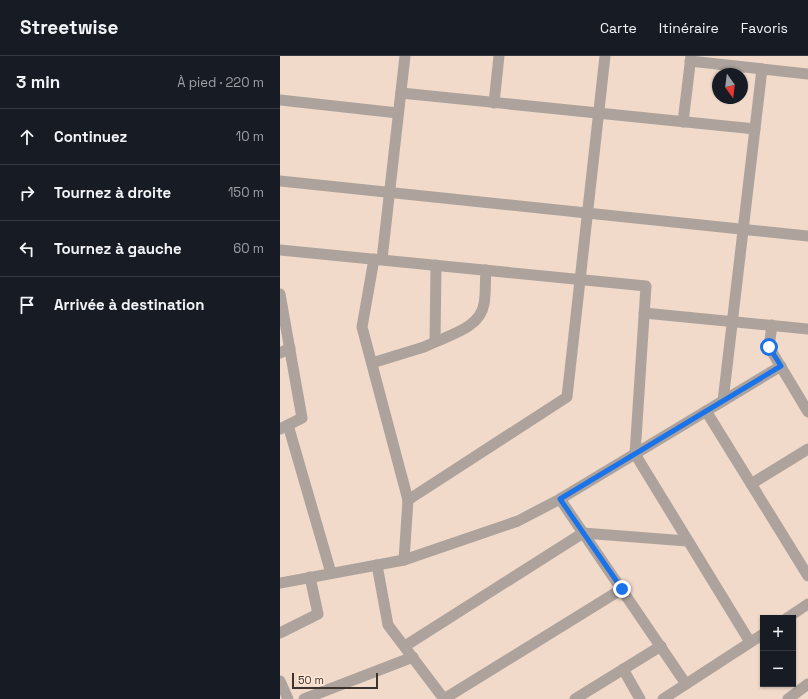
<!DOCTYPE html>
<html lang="fr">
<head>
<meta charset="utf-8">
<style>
	body { margin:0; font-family:"Space Grotesk",sans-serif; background:#242831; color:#f1f3f6 }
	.controls { position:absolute; right:12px; bottom:12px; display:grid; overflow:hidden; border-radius:0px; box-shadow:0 1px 3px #0004 }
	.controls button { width:36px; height:36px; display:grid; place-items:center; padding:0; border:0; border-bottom:1px solid #363941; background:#171b24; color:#f1f3f6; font:20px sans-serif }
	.compass { position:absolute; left:432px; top:12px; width:36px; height:36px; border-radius:50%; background:#171b24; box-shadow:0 1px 3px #0004; rotate:166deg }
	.scale { position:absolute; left:12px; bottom:10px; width:86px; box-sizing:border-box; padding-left:4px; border:2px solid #3c332d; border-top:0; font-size:11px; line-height:14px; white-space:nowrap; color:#3c332d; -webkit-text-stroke:3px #ffe8d7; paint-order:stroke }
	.stop { position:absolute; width:12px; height:12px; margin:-9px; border:3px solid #1a73e8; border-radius:50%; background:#fff }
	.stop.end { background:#1a73e8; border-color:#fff; box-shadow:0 1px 4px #0008 }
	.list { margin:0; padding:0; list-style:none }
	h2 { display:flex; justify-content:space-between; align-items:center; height:52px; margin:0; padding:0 16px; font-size:17px }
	h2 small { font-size:13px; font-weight:400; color:#9ea1a6 }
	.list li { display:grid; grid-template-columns:26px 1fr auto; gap:12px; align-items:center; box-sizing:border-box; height:56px; padding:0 16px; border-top:1px solid #363941 }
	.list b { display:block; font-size:15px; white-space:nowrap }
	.list em { font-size:13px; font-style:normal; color:#9ea1a6 }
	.icon { flex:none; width:22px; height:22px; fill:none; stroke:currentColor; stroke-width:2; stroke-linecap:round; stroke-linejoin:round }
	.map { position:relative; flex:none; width:528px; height:643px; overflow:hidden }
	header { display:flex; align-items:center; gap:24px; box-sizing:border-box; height:56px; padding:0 20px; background:#171b24; border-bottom:1px solid #363941 }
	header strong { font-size:19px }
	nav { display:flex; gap:22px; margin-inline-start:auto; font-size:14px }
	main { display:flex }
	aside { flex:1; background:#171b24 }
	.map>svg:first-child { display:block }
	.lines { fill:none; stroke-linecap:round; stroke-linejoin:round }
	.minor { stroke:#ada39c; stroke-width:11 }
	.route { stroke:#1a73e8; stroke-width:5 }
</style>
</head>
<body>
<header>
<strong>Streetwise</strong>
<nav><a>Carte</a><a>Itinéraire</a><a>Favoris</a></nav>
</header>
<main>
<aside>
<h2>3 min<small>À pied · 220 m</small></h2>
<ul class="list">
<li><svg class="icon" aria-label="ahead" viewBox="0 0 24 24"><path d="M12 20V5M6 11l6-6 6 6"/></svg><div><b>Continuez</b></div><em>10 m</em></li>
<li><svg class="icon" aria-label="right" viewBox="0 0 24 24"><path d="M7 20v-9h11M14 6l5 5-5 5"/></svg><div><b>Tournez à droite</b></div><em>150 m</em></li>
<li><svg class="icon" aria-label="left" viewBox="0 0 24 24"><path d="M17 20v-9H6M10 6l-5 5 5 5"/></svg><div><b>Tournez à gauche</b></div><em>60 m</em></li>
<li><svg class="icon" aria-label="arrive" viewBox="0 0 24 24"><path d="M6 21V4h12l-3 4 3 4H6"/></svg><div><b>Arrivée à destination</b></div></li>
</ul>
</aside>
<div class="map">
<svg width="528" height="643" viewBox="0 0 528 643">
	<rect width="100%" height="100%" fill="#f1daca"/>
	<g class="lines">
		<g class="minor">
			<polyline points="410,5 528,18"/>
			<polyline points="121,37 475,73"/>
			<polyline points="0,44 118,57"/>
			<polyline points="214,47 219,0"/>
			<polyline points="403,66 411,0"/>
			<polyline points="0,125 528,180"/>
			<polyline points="0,194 366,230 355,398 470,586"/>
			<polyline points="94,203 82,271 128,444 124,504"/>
			<polyline points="102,203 125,0"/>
			<polyline points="0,238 22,362 0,373"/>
			<polyline points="364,257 528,273"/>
			<polyline points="492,269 489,291 528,356"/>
			<path d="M155 286C173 278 200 271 204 248 206 237 205 225 206 214"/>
			<polyline points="0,297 10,292"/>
			<polyline points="92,307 144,291 155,286 156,209"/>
			<polyline points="443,345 482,13"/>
			<polyline points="426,355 528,520"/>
			<polyline points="8,369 51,517"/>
			<polyline points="471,428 528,393"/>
			<polyline points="280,443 406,628"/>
			<polyline points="128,444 287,341 325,0"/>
			<polyline points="97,509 108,569 164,643"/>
			<polyline points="0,527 124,504 238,465 280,443 501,310"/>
			<polyline points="507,562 528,548"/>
			<polyline points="0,577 38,558 30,521"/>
			<polyline points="125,590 303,477 407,485"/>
			<polyline points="343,613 360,643"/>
			<polyline points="0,625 8,643"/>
			<polyline points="24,643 133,601"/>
			<polyline points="164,643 342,533"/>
			<polyline points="295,643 381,590"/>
			<polyline points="383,643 483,578"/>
			<polyline points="508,643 528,628"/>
		</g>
	</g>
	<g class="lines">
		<polyline class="route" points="342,533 280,443 501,310 489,291"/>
	</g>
</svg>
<div class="controls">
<button>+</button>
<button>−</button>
</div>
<svg class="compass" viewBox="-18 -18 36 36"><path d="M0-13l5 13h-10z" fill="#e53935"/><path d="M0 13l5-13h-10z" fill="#9ea1a6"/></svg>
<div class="scale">50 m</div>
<div class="stop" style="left:489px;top:291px"></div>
<div class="stop end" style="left:342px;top:533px"></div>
</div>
</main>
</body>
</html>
